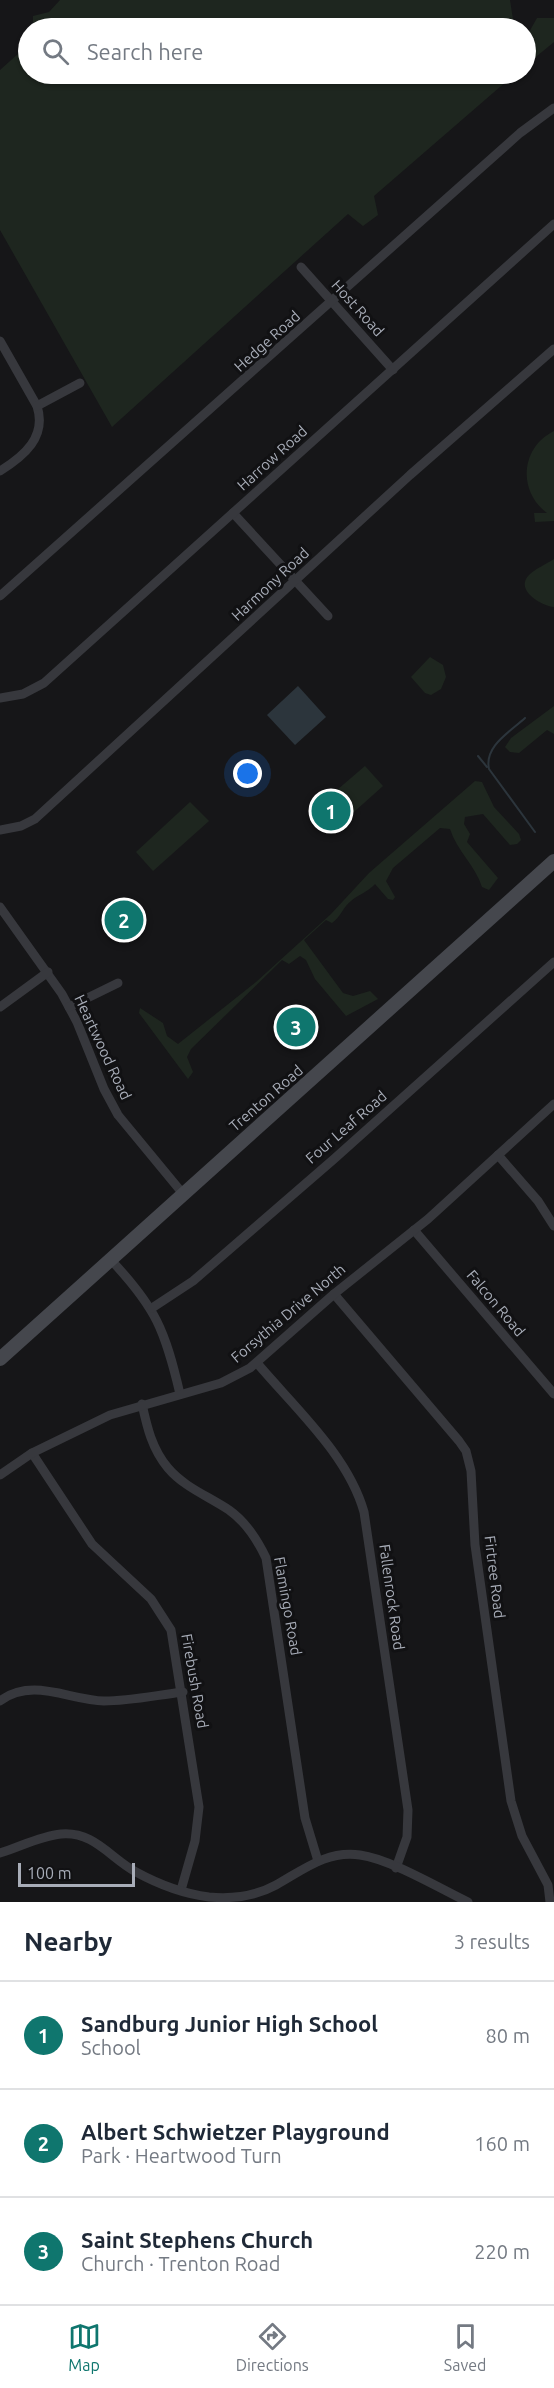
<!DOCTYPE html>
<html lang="en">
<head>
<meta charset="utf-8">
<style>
	body { margin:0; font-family:Ubuntu,sans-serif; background:#f6f6f7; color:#1f2937 }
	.scale { position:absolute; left:18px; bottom:15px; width:117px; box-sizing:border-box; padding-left:6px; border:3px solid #a8adb8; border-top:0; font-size:16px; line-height:21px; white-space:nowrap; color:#a8adb8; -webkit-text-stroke:4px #111113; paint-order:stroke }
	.you { position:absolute; left:248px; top:774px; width:21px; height:21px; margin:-15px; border:4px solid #fff; border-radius:50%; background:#1a73e8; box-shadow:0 0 0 9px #1a73e833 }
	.badge { display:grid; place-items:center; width:39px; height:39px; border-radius:50%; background:#0f766e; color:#fff; font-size:20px; font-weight:700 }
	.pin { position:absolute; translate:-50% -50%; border:3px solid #fff; box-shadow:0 2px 6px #0006 }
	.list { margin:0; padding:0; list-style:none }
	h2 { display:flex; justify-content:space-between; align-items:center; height:78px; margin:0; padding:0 24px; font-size:26px }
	h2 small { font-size:20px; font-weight:400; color:#747a83 }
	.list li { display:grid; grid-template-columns:39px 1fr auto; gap:18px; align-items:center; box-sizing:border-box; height:108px; padding:0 24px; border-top:2px solid #e0e1e3 }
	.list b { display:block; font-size:22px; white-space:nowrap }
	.list p { margin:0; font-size:20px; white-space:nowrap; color:#747a83 }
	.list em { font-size:20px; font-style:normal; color:#747a83 }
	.icon { flex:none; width:33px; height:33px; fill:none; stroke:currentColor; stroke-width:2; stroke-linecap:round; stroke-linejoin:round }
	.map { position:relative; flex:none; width:554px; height:1902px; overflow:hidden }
	.search { position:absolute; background:#fff; box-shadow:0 2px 4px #0004; left:18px; right:18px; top:18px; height:66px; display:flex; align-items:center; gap:15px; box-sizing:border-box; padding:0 21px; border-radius:33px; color:#747a83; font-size:22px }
	.sheet { height:402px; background:#fff }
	nav { display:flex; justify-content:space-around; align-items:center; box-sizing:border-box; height:84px; border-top:2px solid #e0e1e3; background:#fff; font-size:16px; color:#747a83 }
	nav a { display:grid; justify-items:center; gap:3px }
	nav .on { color:#0f766e }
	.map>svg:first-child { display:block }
	.green { fill:#1e261f }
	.water { fill:#2c353c }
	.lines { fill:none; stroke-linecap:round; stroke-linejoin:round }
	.stream { stroke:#2c353c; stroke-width:2 }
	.minor { stroke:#37383d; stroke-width:9 }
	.secondary { stroke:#45474d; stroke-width:14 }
	.labels { text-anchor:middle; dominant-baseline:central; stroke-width:6; stroke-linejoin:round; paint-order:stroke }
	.street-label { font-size:15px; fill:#a8adb8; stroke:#111113 }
</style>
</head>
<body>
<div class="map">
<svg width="554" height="1902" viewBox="0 0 554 1902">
	<rect width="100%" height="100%" fill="#161618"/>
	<g class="green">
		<polygon points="60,0 510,0 514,26 518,28 33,28 33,16 49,12"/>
		<polygon points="537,18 554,18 554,42 526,65 526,33 528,34"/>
		<polygon points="28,45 28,74 515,74 374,196 378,215 363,226 348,214 112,427 0,230 0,70"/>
		<path d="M554 431V521L535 522 534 513H547C517 491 521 447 554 431Z"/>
		<path d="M554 559V607C542 606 514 590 529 575 535 569 546 564 554 559Z"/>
		<polygon points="430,657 443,665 446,677 441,689 431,695 425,693 411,677"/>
		<polygon points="554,706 554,734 547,730 519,753 510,752 505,747 511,738"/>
		<polygon points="365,766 383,786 336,828 316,808"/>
		<path d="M475 781 482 782 494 807 519 834 521 840 517 844 510 845 483 814 465 817 464 824 470 834 467 842 498 878 489 890 482 887C475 865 457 851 450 829L440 828 393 868 386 881 395 897 393 900 388 899 375 884C368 892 359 894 351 901 343 907 340 918 332 923L326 920 304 940 343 993 353 996 370 991 378 999 346 1016 315 979 306 960 300 956 289 964 282 960 191 1049 187 1057 193 1072 188 1079 185 1075 139 1013 140 1008 163 1023 167 1036 178 1044 256 982 331 914 369 873Z"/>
		<polygon points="190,802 209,821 153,871 136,852"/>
	</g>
	<polygon class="water" points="298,686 326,717 295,745 267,715"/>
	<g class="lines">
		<g class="stream">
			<path d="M525 718C510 732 484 746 489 769L535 832"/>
			<polyline points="478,756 487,767"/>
		</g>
		<g class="minor">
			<polyline points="301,267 393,370"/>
			<path d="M0 341 37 406C47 437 24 456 0 471"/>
			<polyline points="37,406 80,383"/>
			<polyline points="233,513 328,616"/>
			<polyline points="0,596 520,133 554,108"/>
			<polyline points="0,698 23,694 44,683 554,224"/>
			<polyline points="0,830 21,826 35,819 410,475 554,349"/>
			<polyline points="0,907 62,994 77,1022 104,1089 118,1115 184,1195"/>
			<polyline points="0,1007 48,972"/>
			<polyline points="69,1007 118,983"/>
			<polyline points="498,1155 538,1201 554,1226"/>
			<polyline points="414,1230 554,1394"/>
			<path d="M111 1260C156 1308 165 1330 180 1394"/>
			<polyline points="334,1294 459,1441 466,1451 471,1471 475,1545 511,1801 522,1836 548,1885 550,1902"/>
			<polyline points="152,1308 193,1281 334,1159 554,962"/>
			<path d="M257 1363C295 1408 348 1455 364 1512L408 1810 407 1837 396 1868"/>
			<path d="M142 1404C147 1427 152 1449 168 1468 184 1487 208 1496 229 1510 246 1522 257 1539 266 1558L305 1818 318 1861"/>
			<polyline points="32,1453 92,1544 151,1599 171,1630 199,1807 195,1841 181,1890"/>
			<polyline points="0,1475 32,1453 110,1415 221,1383 250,1368 334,1294 428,1219 554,1104"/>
			<path d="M0 1701C32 1677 69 1700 104 1701 130 1701 157 1695 183 1692"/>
			<path d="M0 1853C20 1847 40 1836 61 1834 94 1831 110 1858 136 1872 158 1884 185 1894 209 1897 231 1899 256 1896 276 1885 303 1870 327 1850 360 1855 390 1859 439 1888 468 1902"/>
		</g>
		<polyline class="secondary" points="0,1359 554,861"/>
	</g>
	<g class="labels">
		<g class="street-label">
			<text transform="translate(358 308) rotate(48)">Host Road</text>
			<text transform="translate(267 341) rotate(-42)">Hedge Road</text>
			<text transform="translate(272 458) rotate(-42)">Harrow Road</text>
			<text transform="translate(270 584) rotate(-43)">Harmony Road</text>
			<text transform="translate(103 1047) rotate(65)">Heartwood Road</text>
			<text transform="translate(266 1098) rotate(-41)">Trenton Road</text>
			<text transform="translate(346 1127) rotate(-41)">Four Leaf Road</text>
			<text transform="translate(496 1303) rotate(50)">Falcon Road</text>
			<text transform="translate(288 1313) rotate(-40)">Forsythia Drive North</text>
			<text transform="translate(495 1577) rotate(83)">Firtree Road</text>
			<text transform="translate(392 1597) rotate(82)">Fallenrock Road</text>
			<text transform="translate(288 1606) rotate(80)">Flamingo Road</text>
			<text transform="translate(195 1681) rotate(80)">Firebush Road</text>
		</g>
	</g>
</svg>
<div class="scale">100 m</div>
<div class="you"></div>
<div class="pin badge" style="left:331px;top:811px">1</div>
<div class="pin badge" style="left:124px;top:920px">2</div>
<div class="pin badge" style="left:296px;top:1027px">3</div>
<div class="search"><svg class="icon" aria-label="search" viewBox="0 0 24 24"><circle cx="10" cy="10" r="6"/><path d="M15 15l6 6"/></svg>Search here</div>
</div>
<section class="sheet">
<h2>Nearby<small>3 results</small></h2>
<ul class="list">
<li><span class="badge">1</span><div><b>Sandburg Junior High School</b><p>School</p></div><em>80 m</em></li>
<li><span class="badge">2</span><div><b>Albert Schwietzer Playground</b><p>Park · Heartwood Turn</p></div><em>160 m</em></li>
<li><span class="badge">3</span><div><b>Saint Stephens Church</b><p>Church · Trenton Road</p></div><em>220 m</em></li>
</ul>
</section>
<nav>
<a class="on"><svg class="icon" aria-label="map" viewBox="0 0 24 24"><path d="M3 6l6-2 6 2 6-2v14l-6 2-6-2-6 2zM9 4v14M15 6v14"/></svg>Map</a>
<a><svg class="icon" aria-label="directions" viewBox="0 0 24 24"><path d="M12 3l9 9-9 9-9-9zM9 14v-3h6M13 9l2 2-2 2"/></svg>Directions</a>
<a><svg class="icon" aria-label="saved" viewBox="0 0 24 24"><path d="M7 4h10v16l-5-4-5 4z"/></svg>Saved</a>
</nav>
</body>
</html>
